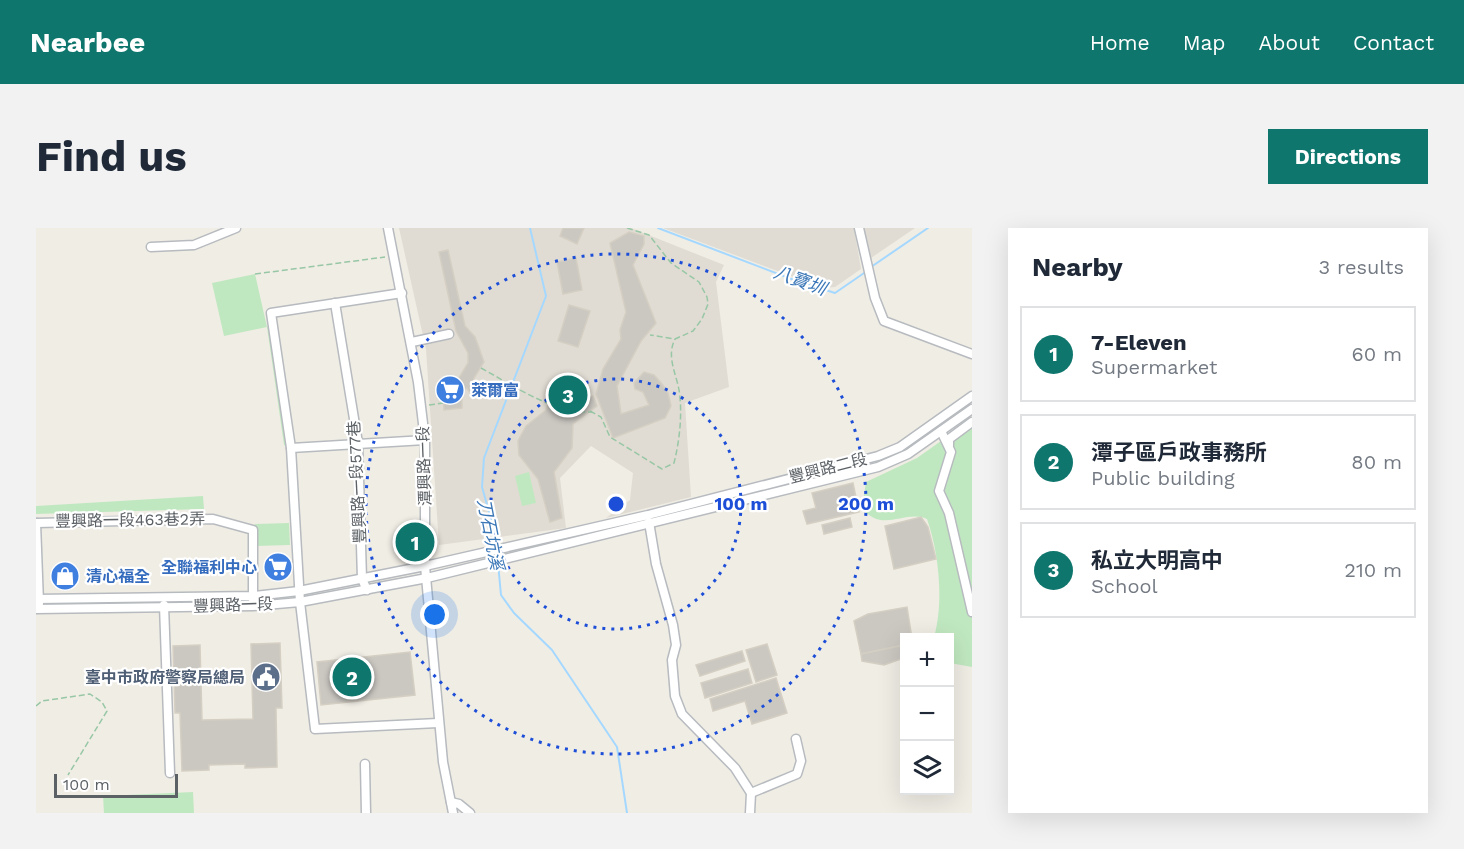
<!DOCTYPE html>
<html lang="en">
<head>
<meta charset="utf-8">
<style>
	body { margin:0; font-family:"Work Sans","Noto Sans TC",sans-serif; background:#f2f2f3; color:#1f2937 }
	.controls { position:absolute; right:18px; bottom:18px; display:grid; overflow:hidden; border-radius:0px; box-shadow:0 6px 24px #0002 }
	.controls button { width:54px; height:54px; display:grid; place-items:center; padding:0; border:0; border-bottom:2px solid #e0e1e3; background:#fff; color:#1f2937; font:30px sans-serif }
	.scale { position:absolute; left:18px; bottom:15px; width:124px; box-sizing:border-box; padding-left:6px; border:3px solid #5c6166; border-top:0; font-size:16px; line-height:21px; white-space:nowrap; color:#5c6166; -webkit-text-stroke:4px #fff; paint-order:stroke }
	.you { position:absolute; left:399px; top:387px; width:21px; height:21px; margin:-15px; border:4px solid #fff; border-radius:50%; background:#1a73e8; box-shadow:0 0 0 9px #1a73e833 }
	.badge { display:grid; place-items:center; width:39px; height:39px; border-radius:50%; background:#0f766e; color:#fff; font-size:20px; font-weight:700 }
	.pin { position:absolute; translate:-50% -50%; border:3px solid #fff; box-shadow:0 2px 6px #0006 }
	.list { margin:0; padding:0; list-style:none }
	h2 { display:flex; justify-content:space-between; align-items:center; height:78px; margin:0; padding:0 24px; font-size:26px }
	h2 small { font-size:20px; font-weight:400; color:#747a83 }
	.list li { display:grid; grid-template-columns:39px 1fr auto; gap:18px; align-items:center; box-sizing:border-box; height:96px; margin:0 12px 12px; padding:0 12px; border:2px solid #e0e1e3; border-radius:0px }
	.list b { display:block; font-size:22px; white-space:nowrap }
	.list p { margin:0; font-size:20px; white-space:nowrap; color:#747a83 }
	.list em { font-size:20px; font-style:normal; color:#747a83 }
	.icon { flex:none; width:33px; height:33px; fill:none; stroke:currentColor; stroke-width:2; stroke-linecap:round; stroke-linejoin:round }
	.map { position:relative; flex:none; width:936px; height:585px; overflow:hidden; border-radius:0px }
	header { display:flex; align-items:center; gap:36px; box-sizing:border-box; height:84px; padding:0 30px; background:#0f766e; color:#fff }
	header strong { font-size:28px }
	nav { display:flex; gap:33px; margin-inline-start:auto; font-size:21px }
	.intro { display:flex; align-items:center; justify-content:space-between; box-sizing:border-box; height:144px; padding:0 36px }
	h1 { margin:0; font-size:42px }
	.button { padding:15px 27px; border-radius:0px; background:#0f766e; color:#fff; font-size:21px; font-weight:700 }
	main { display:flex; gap:36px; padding:0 36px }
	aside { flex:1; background:#fff; border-radius:0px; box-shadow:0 6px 24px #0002 }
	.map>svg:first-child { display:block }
	.education { fill:#e0dcd3 }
	.green { fill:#c0e8c0 }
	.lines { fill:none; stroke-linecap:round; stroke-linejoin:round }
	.stream { stroke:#a5d8ff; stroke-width:2 }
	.building { fill:#cbc8c2; stroke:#d5cfc3; stroke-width:1.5 }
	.minor-casing { stroke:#b7bbbf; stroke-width:11 }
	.path { stroke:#98c7a5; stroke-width:1.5; stroke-dasharray:6 3; stroke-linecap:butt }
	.minor { stroke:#fff; stroke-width:8 }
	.ring { fill:none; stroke:#1d4ed8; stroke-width:3; stroke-dasharray:3 6 }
	.labels { text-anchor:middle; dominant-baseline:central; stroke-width:4.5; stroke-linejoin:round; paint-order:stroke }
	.shop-label { font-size:16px; font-weight:bold; fill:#366cbe; stroke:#fff; text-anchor:start }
	.street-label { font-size:16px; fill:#5c6166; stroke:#fff }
	.service-label { font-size:16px; font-weight:bold; fill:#4e5e75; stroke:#fff; text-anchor:end }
	.water-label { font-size:18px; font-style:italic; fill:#3c78b8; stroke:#fff }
	.centre { fill:#1d4ed8; stroke:#fff; stroke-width:3 }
	.ring-label { font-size:18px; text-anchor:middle; font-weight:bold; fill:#1d4ed8; stroke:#fff; stroke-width:4.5; stroke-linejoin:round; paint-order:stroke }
</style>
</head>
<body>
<header>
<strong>Nearbee</strong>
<nav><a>Home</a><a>Map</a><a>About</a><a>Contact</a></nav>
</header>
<div class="intro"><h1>Find us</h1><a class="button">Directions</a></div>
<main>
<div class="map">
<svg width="936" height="585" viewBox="0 0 936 585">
	<rect width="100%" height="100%" fill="#f0ede5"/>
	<g class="education">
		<polygon points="363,0 595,0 688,37 680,54 693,159 649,175 655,269 570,290 594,272 597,245 555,218 524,250 530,300 403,317 390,121"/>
		<polygon points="627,0 818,0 825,41 799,59 787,60"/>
		<polygon points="826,0 879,0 832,32"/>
	</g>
	<g class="green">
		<polygon points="219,46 231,99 237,99 255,220 248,217 231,99 188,108 176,55"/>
		<path d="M936 191V439L914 435V410L898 409C908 374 903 325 891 291 869 281 846 306 826 280L830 254 881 230Z"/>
		<polygon points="493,244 500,275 486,278 479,248"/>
		<polygon points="167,268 168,281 0,286 0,278"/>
		<polygon points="253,295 254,317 220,318 219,296"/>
		<polygon points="157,564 158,585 68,585 67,568"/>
	</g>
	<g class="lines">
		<g class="stream">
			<polyline points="622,0 758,52 799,65 831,43"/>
			<polyline points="835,39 892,0"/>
			<polyline points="462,329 459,305 446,259 448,230 510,68 494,0"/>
			<polyline points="462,335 465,367 478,385 516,422 581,519 591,585"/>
		</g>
	</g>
	<g class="building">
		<polygon points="527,0 548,0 541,16 524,8"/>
		<polygon points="593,4 608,8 608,16 597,37 620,95 605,113 581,158 585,186 613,177 607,164 599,161 598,155 608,144 618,147 626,156 632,165 635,178 629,190 577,210 560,166 567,141 585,111 584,102 590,84 574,15"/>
		<polygon points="412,22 429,98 439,109 448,134 438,150 436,168 431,160 426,164 426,180 408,182 407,166 423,150 432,135 432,125 420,103 403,24"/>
		<polygon points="540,30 546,62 527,66 521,34"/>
		<polygon points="533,77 554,83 542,119 522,113"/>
		<polygon points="557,168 561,178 537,196 536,220 518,244 526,290 514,294 502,251 483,227 482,213 490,198 510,182 514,170 538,175"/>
		<polygon points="817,255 823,284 771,296 767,283 780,280 776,265"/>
		<polygon points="885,289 892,299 900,331 858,341 849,298"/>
		<polygon points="814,290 816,299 788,306 786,297"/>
		<polygon points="871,379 876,410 868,410 868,417 825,426 818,393 832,386"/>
		<polygon points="244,415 246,480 240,480 241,539 209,540 209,536 173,537 173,542 146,543 144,485 139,485 137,418 164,417 166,492 217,491 215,416"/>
		<polygon points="731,416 741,447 720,454 710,422"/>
		<polygon points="868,417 868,430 848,437 826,433 825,426"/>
		<polygon points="706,423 709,433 664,448 660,437"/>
		<polygon points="374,424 379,467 285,477 281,434"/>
		<polygon points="712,441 716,455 669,470 665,455"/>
		<polygon points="740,450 751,485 716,496 709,473 677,483 674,471"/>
	</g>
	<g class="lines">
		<g class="minor-casing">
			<g id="minor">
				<polyline points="352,0 382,154 389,212 389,338 407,534 417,585"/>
				<polyline points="823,0 839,70 848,93 936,126"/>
				<polyline points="115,19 158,17 200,0"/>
				<polyline points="366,65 235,85 255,220 264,374 279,501 402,495"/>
				<polyline points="299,75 322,215 326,351 331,362"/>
				<polyline points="376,114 413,106"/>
				<polyline points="905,203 915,224 903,263 913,285 936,384"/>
				<polyline points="913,217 913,211 936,194"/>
				<polyline points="255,220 389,212"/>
				<polyline points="613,294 620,336 637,397 640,417 636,432 639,468 646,486 699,540 715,565 714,585"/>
				<polyline points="0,295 177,291 217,302 217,372"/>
				<polyline points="0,295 3,375"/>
				<polyline points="0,371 218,368 263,363 389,338 612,287 842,228 864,219 936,168"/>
				<polyline points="128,377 134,545"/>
				<polyline points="0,381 217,378 264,374 391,350 842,239 872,226 936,181"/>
				<polyline points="329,536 330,585"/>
				<polyline points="715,565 761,546 765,533 760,511"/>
				<polyline points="415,574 423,576 434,585"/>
			</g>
		</g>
		<g class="path">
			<polyline points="591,0 613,7 635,35 663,54 671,69 672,76 666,91 657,103 639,111 614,107"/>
			<polyline points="219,46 349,29"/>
			<path d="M445 140C480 159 516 185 556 184"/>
			<polyline points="393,177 407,175"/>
			<path d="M554 183 565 189 574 209 626 241 638 235C643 215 646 191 644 170 643 149 629 131 639 111"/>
			<polyline points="0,478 6,473 54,466 66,474 71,483 32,547"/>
		</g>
		<use href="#minor" class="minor"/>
	</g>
	<g class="ring">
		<circle cx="580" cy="276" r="125"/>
		<circle cx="580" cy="276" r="250"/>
	</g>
	<defs>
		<g id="supermarket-disc" transform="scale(1.5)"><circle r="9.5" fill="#3f7fe0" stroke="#fff"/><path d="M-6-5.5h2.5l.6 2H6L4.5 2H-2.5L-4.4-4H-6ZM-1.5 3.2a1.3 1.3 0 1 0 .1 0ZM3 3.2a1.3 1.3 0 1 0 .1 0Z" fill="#fff"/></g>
		<g id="shop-disc" transform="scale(1.5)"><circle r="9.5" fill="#3f7fe0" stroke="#fff"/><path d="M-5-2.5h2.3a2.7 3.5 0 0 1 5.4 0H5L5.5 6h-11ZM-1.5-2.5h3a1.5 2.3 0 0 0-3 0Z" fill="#fff"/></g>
		<g id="civic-disc" transform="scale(1.5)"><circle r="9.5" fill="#5c6f8a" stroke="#fff"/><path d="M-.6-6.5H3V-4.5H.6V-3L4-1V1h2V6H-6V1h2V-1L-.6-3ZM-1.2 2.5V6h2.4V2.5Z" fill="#fff"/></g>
	</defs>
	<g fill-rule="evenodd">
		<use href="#supermarket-disc" x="414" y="162"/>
		<use href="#supermarket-disc" x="242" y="339"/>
		<use href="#shop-disc" x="29" y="348"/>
		<use href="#civic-disc" x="230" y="449"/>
	</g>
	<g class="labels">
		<g class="shop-label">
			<text x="435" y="162">萊爾富</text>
			<text x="221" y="339" text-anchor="end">全聯福利中心</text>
			<text x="50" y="348">清心福全</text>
		</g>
		<g class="street-label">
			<text transform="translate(388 238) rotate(-92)">潭興路一段</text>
			<text transform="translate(792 240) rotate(-14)">豐興路二段</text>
			<text transform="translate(321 254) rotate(-93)">豐興路一段577巷</text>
			<text transform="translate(94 292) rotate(-1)">豐興路一段463巷2弄</text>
			<text transform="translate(197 377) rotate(-2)">豐興路一段</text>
		</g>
		<g class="service-label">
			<text x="209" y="449">臺中市政府警察局總局</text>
		</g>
		<g class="water-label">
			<text transform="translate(764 52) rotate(20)">八寶圳</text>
			<text transform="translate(455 306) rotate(79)">刀石坑溪</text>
		</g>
	</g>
	<circle cx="580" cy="276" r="9" class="centre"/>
	<g class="ring-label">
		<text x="705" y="282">100 m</text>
		<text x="830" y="282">200 m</text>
	</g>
</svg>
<div class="controls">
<button>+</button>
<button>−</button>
<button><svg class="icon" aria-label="layers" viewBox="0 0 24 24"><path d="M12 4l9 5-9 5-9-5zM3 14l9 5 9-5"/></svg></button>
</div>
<div class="scale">100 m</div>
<div class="you"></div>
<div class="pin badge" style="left:379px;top:314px">1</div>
<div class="pin badge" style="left:316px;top:449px">2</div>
<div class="pin badge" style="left:532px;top:167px">3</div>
</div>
<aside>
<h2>Nearby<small>3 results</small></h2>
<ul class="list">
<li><span class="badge">1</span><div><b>7-Eleven</b><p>Supermarket</p></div><em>60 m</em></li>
<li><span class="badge">2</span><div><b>潭子區戶政事務所</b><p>Public building</p></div><em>80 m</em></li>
<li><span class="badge">3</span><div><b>私立大明高中</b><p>School</p></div><em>210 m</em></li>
</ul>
</aside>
</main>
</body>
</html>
